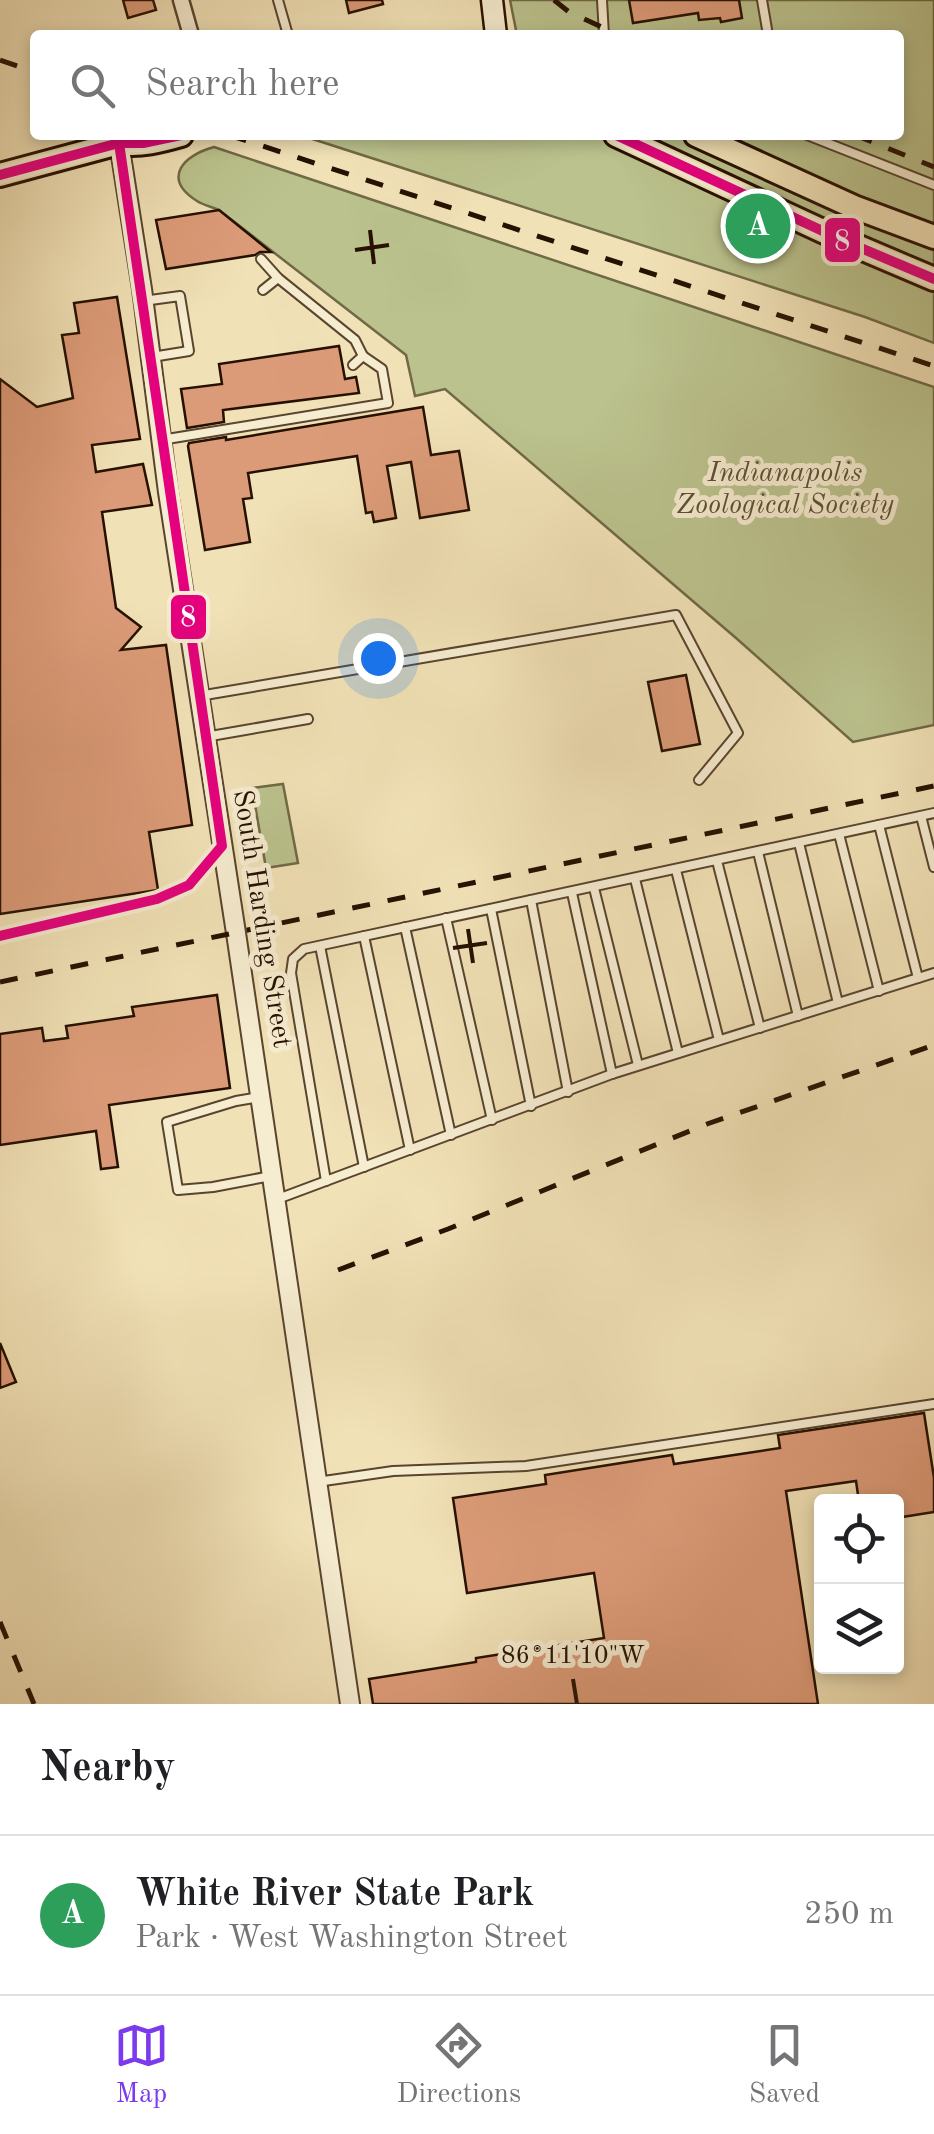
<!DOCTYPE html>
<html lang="en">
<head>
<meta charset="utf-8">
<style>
	body { margin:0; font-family:"Old Standard TT",serif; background:#f6f6f6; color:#202124 }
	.controls { position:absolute; right:30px; bottom:30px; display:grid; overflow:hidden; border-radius:10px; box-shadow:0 5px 15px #0003 }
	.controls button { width:90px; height:90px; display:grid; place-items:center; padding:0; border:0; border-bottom:2px solid #e0e0e0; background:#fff; color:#202124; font:50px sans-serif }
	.you { position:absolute; left:378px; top:658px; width:35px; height:35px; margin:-25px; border:8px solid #fff; border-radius:50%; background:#1a73e8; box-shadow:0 0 0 15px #1a73e833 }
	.badge { display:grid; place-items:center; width:65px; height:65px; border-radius:50%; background:#7c3aed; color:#fff; font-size:32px; font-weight:700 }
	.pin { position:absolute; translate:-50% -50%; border:5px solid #fff; box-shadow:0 2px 10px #0006 }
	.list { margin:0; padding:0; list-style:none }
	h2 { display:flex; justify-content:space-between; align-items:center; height:130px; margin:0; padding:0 40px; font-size:42px }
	h2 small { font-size:32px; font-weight:400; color:#757577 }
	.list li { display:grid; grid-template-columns:65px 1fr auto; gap:30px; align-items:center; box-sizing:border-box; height:160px; padding:0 40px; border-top:2px solid #e0e0e0 }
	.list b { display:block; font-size:38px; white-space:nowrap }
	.list p { margin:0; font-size:32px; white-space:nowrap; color:#757577 }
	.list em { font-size:32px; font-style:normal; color:#757577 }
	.icon { flex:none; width:55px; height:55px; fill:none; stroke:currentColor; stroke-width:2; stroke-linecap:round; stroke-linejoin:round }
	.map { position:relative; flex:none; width:934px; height:1704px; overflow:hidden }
	.search { position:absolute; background:#fff; box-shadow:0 5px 15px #0003; left:30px; right:30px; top:30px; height:110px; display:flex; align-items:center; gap:25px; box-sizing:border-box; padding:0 35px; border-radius:10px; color:#757577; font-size:38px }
	.sheet { height:290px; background:#fff }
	nav { display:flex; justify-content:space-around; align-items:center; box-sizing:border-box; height:140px; border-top:2px solid #e0e0e0; background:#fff; font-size:28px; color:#757577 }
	nav a { display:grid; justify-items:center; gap:5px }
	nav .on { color:#7c3aed }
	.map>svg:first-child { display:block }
	.green { fill:#bbc28d; stroke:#706946; stroke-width:2.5 }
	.building { fill:#dc9b78; stroke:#261000; stroke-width:2.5 }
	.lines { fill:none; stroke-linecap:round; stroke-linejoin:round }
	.service-casing { stroke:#59442e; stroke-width:12 }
	.minor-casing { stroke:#59442e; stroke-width:19 }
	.tertiary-casing { stroke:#59442e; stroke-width:22 }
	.secondary-casing { stroke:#261000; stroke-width:25 }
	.primary-casing { stroke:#261000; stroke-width:28 }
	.service { stroke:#f6ecd0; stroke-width:8 }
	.minor { stroke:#f6ecd0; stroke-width:14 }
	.tertiary { stroke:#f6ecd0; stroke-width:18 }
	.secondary { stroke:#f6ecd0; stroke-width:20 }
	.primary { stroke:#f1e1b6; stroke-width:22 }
	.rail { stroke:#261000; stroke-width:5; stroke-dasharray:18 18; stroke-linecap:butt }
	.bus-1-casing { stroke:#f6ecd0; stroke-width:18 }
	.bus-1 { stroke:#e5007d; stroke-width:10 }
	.ticks { fill:none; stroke:#261000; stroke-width:4 }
	.labels { text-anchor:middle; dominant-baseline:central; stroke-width:10; stroke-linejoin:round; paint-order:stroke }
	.park-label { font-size:28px; font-style:italic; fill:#5a4e31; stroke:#f6ecd0 }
	.street-label { font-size:28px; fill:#261000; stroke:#f6ecd0 }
	.ticks-label { font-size:25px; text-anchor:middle; fill:#261000; stroke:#f6ecd0; stroke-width:10; stroke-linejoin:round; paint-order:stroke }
	.line-badge { stroke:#f6ecd0; stroke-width:4 }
	.badge-label { font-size:28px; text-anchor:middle; font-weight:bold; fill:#fff }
</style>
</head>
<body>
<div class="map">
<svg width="934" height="1704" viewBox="0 0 934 1704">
	<rect width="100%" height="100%" fill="#f1e1b6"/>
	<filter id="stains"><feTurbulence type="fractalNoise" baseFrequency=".002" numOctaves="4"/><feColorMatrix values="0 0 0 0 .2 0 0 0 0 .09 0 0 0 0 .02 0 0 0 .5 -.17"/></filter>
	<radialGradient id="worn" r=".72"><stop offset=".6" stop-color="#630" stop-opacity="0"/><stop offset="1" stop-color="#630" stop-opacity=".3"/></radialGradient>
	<g class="green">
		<polygon points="510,0 934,0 934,343 865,317 300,135 899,135 899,35 517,35"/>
		<path d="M214 147 934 387V725L853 742 736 638 445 389 415 396 406 355 219 210C212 207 203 205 197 201 161 178 184 155 214 147Z"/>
		<polygon points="283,784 298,863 266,868 252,788"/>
	</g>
	<g class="building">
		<polygon points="123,0 153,0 156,10 128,18"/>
		<polygon points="346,0 382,0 383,4 349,13"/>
		<polygon points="629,0 739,0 742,18 721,22 720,18 699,20 698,13 633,23"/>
		<polygon points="219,210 271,252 260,252 255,255 166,269 156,220"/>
		<polygon points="117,297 140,439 92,445 96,472 143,464 152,505 102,512 116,608 141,627 121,650 166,645 192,825 149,832 158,890 0,914 0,379 37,407 73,398 62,335 79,333 74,303"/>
		<polygon points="339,346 345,379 356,377 359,393 223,410 224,422 187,428 181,389 222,384 219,364"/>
		<polygon points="423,407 431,455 459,451 469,510 420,518 411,462 387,466 396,518 374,522 372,512 366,513 357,456 248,473 252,498 243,499 250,542 205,550 188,446 189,443 226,437 226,440"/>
		<polygon points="686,675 700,744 662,751 648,682"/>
		<polygon points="217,995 230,1088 109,1105 118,1167 101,1169 96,1131 0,1145 0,1034 42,1028 44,1041 68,1038 66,1026 134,1016 132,1007"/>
		<polygon points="0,1343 16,1382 0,1388"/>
		<polygon points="924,1413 934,1478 934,1512 896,1518 896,1502 859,1502 856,1481 786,1491 818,1704 373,1704 369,1679 476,1662 476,1658 604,1638 594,1573 467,1593 453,1498 546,1484 545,1475 672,1455 674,1464 780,1448 778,1435"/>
	</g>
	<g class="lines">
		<g class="service-casing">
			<g id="service">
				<polyline points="278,0 288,35"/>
				<polyline points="602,0 604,35"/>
				<polyline points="762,0 768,35"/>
				<polyline points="807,135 934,185"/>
				<polyline points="261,259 278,278 355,340 363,356 353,365"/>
				<polyline points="263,290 278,278"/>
				<polyline points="143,301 180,296 189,351 152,357"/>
				<polyline points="161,440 388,403 382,369 363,356"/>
				<polyline points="199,696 676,615 738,733 699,780"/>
				<polyline points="205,737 308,719"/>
				<polyline points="921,816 934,867"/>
				<polyline points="879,825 918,978"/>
				<polyline points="839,834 879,991"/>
				<polyline points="799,843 838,1003"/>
				<polyline points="758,852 798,1016"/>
				<polyline points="717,861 760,1028"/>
				<polyline points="676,870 719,1040"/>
				<polyline points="635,879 678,1053"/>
				<polyline points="594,888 638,1065"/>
				<polyline points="572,893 612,1074"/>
				<polyline points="531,900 568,1092"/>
				<polyline points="491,909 531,1106"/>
				<polyline points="446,918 492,1120"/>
				<polyline points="405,927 451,1135"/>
				<polyline points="0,936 157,899 189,885 219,849"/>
				<polyline points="364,936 410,1150"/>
				<polyline points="320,946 364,1167"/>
				<polyline points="260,1097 236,1101 167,1122 178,1190 213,1187 271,1176"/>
				<polyline points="326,1181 291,973 293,959 304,949 934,813"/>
				<polyline points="275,1200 612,1074 934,973"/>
				<polyline points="317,1482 393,1471 526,1466 934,1404"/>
			</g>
		</g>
		<g class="minor-casing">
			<polyline id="minor" points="181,0 191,35"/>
		</g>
		<g class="tertiary-casing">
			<polyline id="tertiary" points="119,143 142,289 168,492 236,933 350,1704"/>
		</g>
		<g class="secondary-casing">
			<polyline id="secondary" points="492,0 496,35"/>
		</g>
		<g class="primary-casing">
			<g id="primary">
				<polyline points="616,135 842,240 934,279"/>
				<polyline points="696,135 854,207 934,237"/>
				<path d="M0 175 119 143C141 146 160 141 181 135"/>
			</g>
		</g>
		<use href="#service" class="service"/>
		<use href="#minor" class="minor"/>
		<use href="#tertiary" class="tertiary"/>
		<use href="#secondary" class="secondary"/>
		<use href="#primary" class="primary"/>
		<g class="rail">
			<polyline points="554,0 569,12 619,35"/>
			<polyline points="0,60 35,72"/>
			<polyline points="229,135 934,366"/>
			<polyline points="855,135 934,167"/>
			<polyline points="0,982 934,786"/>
			<polyline points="338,1270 448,1229 707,1124 934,1045"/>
			<polyline points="0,1622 34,1704"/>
		</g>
		<g class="bus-1-casing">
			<g id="bus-1">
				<polyline points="616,135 842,240 934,279"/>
				<polyline points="0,175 119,143 143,143 181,135"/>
				<polyline points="0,936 157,899 189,885 222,846 119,143"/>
			</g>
		</g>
		<use href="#bus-1" class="bus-1"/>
	</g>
	<path class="ticks" d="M370 230 374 264M355 250 389 245M468 929 473 963M453 948 487 943M573 1679 577 1704"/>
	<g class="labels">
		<g class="park-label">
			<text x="785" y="474">Indianapolis<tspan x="785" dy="32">Zoological Society</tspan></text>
		</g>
		<g class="street-label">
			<text transform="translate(261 919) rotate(81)">South Harding Street</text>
		</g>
	</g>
	<g class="ticks-label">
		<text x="573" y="1663">86°11'10"W</text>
	</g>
	<g class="line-badge">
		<rect x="823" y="216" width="39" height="48" rx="10" fill="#e5007d"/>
		<rect x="169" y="593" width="39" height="48" rx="10" fill="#e5007d"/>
	</g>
	<g class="badge-label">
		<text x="842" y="250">8</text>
		<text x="188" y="626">8</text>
	</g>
	<rect width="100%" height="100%" filter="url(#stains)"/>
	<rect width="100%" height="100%" fill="url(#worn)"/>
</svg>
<div class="controls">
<button><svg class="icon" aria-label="locate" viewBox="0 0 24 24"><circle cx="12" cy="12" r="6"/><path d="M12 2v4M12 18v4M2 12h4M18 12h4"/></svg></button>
<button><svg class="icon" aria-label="layers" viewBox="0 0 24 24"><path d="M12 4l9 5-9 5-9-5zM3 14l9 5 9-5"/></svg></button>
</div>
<div class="you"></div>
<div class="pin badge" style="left:758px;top:226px;background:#2e9e5b">A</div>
<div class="search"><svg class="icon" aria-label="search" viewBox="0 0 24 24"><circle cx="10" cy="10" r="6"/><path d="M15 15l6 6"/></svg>Search here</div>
</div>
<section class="sheet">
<h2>Nearby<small></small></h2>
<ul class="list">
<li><span class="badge" style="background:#2e9e5b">A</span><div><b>White River State Park</b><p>Park · West Washington Street</p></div><em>250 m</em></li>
</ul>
</section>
<nav>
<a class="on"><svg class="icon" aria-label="map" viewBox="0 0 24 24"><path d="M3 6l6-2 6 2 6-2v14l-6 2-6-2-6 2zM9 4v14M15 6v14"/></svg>Map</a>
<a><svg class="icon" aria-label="directions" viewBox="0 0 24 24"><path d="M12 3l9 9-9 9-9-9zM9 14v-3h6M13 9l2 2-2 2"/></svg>Directions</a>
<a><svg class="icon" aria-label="saved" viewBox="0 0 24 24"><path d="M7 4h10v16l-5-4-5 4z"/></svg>Saved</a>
</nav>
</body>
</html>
